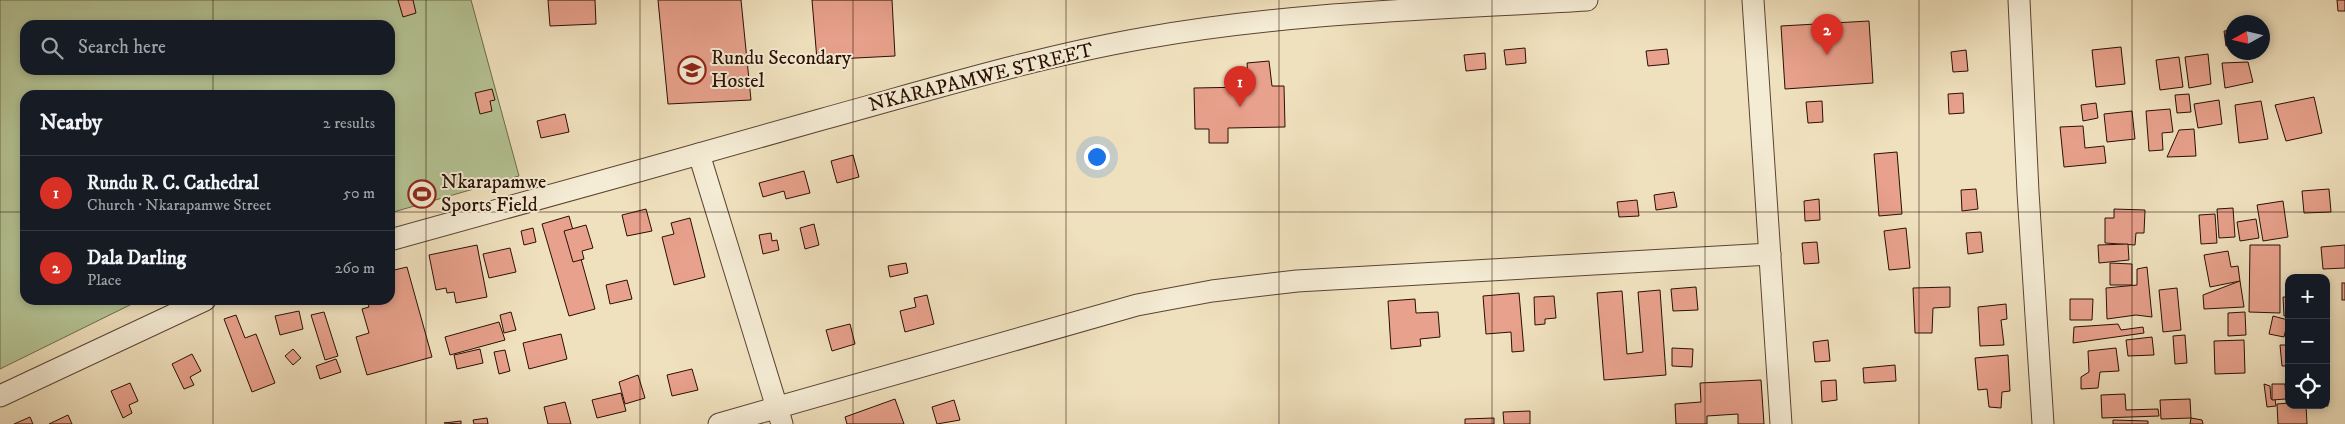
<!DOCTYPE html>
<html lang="en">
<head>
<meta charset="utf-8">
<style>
	body { margin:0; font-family:"IM FELL DW Pica",serif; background:#242831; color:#f1f3f6 }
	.controls { position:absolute; right:15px; bottom:15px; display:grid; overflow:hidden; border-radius:10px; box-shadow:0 2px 8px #0003 }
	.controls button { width:45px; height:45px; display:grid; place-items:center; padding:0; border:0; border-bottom:1px solid #363941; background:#171b24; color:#f1f3f6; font:25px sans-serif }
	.compass { position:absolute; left:2225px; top:15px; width:45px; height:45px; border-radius:50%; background:#171b24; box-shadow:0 2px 8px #0003; rotate:262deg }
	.you { position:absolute; left:1096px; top:156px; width:18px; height:18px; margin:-12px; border:4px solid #fff; border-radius:50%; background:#1a73e8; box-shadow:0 0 0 8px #1a73e833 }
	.badge { display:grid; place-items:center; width:32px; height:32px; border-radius:50%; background:#d93025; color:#fff; font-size:16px; font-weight:700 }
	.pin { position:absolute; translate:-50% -41px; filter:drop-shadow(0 1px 2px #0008) }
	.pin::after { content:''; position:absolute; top:26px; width:18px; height:15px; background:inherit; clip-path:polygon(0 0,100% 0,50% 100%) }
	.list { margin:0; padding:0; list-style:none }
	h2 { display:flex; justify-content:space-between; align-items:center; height:65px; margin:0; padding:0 20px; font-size:21px }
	h2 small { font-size:16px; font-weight:400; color:#9ea1a6 }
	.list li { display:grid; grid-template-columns:32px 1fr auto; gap:15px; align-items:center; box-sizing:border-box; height:75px; padding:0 20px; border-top:1px solid #363941 }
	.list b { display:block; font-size:19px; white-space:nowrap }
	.list p { margin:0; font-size:16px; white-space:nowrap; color:#9ea1a6 }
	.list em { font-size:16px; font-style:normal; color:#9ea1a6 }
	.icon { flex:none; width:28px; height:28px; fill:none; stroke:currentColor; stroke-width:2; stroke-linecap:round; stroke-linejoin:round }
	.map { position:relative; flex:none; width:2345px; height:424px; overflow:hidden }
	.search { position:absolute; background:#171b24; box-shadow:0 2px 8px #0003; left:20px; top:20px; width:375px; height:55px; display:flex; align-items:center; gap:12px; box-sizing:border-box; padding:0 18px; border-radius:15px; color:#9ea1a6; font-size:19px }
	.panel { position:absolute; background:#171b24; box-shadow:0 2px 8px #0003; left:20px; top:90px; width:375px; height:215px; border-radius:15px }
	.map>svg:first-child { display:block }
	.green { fill:#b5c495; stroke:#6f6a4c; fill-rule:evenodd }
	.building { fill:#e8a18c; stroke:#290f04 }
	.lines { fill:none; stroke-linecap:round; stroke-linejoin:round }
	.street-casing { stroke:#5b4432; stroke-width:23 }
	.street { stroke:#f5ecd5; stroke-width:21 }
	.grid { fill:none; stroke:#290f04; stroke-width:1; stroke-opacity:0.55 }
	.labels { text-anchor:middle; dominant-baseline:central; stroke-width:4; stroke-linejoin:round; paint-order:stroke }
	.poi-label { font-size:20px; fill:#290f04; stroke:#f5ecd5; text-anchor:start }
	.street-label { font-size:20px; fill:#290f04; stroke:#f5ecd5 }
</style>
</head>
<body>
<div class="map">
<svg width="2345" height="424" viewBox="0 0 2345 424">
	<rect width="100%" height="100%" fill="#f0e1be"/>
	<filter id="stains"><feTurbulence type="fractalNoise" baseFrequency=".004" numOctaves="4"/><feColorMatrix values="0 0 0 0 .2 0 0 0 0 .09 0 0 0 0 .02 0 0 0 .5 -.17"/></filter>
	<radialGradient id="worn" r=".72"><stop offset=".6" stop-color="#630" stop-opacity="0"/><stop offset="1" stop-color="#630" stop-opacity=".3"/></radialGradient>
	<path class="green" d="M0 0H471L519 176 390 213V95H25V300H140L0 369ZM25 25H390V70H25Z"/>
	<g class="building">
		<polygon points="398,0 413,0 416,13 403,17"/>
		<polygon points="548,0 595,0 596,24 550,26"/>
		<polygon points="658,0 741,0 751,100 668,104"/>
		<polygon points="812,0 892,0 895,56 817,60"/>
		<polygon points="2337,0 2345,0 2345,11 2338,11"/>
		<polygon points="1869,21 1873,83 1785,89 1781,26"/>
		<polygon points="2232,30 2232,45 2226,46 2224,31"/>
		<polygon points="2121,47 2125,84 2096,87 2092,50"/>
		<polygon points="1525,48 1526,63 1506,65 1504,50"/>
		<polygon points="1667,49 1669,64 1648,66 1646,51"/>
		<polygon points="1966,50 1968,71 1953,72 1951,52"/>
		<polygon points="1485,53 1486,69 1466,71 1464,55"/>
		<polygon points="2208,54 2211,84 2189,88 2185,57"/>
		<polygon points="2179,57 2183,87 2160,90 2156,60"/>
		<polygon points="1269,61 1272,86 1284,86 1285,127 1228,128 1228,143 1209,143 1209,129 1195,129 1194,88 1249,87 1247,63"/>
		<polygon points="2248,62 2253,82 2225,88 2222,63"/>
		<polygon points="492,89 495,100 490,101 492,111 480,114 475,93"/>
		<polygon points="1963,93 1964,113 1949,114 1948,94"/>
		<polygon points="2189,94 2191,112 2177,113 2175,95"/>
		<polygon points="2314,97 2322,133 2286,141 2275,105"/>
		<polygon points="2219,100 2222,124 2198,128 2194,104"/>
		<polygon points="1822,101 1823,122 1808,123 1806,102"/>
		<polygon points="2261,101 2268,139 2239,143 2235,105"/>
		<polygon points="2096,103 2098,118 2083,121 2081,105"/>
		<polygon points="2170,109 2173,132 2162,133 2163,150 2149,151 2146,111"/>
		<polygon points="2132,111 2135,139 2107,142 2104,114"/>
		<polygon points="565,114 569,132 541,138 537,121"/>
		<polygon points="2083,126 2085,148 2104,146 2106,163 2064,167 2060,127"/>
		<polygon points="2194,129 2196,156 2167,157 2179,130"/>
		<polygon points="1897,152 1902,214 1879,216 1874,154"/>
		<polygon points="853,155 859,177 837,183 831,161"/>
		<polygon points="804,171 810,193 786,199 784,191 763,197 759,183"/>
		<polygon points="1976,189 1978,209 1962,211 1961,190"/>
		<polygon points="2329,189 2331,212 2304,213 2302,191"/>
		<polygon points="1674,192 1677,207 1656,210 1654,195"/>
		<polygon points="1819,199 1820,220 1805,221 1804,201"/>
		<polygon points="1637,200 1639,216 1619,217 1617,202"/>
		<polygon points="2283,201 2288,237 2263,241 2257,205"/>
		<polygon points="2233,208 2235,237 2219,238 2217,209"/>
		<polygon points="646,209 652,231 627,236 622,215"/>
		<polygon points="2114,209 2145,210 2144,233 2136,233 2135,245 2105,243 2105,218 2114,218"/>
		<polygon points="2215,214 2217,243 2201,244 2199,215"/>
		<polygon points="569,216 595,309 569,316 542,224"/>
		<polygon points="690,218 705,277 674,285 662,237 674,234 671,223"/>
		<polygon points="2256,219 2259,238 2240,241 2237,222"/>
		<polygon points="814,224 819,245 805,249 800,228"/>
		<polygon points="586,225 593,248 582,251 584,259 573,262 564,231"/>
		<polygon points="533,228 536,242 524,245 521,231"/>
		<polygon points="1906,228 1910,268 1889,270 1884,231"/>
		<polygon points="1981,232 1983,252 1968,254 1966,233"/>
		<polygon points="771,233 772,241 777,240 779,250 763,254 759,235"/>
		<polygon points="1817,242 1819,263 1804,264 1802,243"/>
		<polygon points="2128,244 2129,260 2099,263 2098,245"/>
		<polygon points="477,245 487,297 456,303 454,292 447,293 446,288 436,290 429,255"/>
		<polygon points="2250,245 2280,245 2280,313 2249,312"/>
		<polygon points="2345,245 2345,268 2323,269 2321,247"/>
		<polygon points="510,248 516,272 489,278 483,254"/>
		<polygon points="2228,251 2231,267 2238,266 2240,281 2210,287 2204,255"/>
		<polygon points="906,263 908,273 890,277 888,266"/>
		<polygon points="2110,263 2132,264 2132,285 2110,285"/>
		<polygon points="407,267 432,357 367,375 356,337 369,333 362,309 369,307 367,300 390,300 390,271"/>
		<polygon points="2147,267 2152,317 2136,315 2107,319 2106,288 2137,285 2137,269"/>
		<polygon points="627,280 632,299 610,304 606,285"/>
		<polygon points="2240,281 2244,307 2204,309 2203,295"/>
		<rect x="2342" y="283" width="3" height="17"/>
		<polygon points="1696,287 1698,310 1673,311 1671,289"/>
		<polygon points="1950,287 1950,307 1933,308 1932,333 1915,333 1913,288"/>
		<polygon points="2177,288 2181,330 2163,332 2159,290"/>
		<polygon points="1660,290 1666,375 1604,380 1597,293 1622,291 1627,354 1643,352 1638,292"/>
		<polygon points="1519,293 1524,351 1512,352 1511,332 1486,334 1483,296"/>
		<polygon points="927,295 934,324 905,332 900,311 916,307 914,298"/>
		<polygon points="1554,296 1556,318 1545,319 1545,324 1535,325 1534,297"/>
		<polygon points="2283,297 2289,297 2289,316 2284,316"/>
		<polygon points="1415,299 1416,313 1438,312 1440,337 1420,339 1421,346 1391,349 1388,301"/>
		<polygon points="2070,299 2093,299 2092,320 2070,320"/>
		<polygon points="2006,304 2007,319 2001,320 2004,345 1980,346 1978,307"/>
		<polygon points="299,311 303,329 280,335 275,316"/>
		<polygon points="324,312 338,356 325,360 311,315"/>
		<polygon points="511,312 516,330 504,333 500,315"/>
		<polygon points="2245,312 2246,335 2228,336 2228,313"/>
		<polygon points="236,315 245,338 256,334 275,383 252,392 224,319"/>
		<polygon points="2273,316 2288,320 2284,337 2269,334"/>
		<polygon points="499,322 505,340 450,355 445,337"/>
		<polygon points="850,324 855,344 832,351 826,330"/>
		<polygon points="2118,324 2121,330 2143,327 2144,333 2073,343 2074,327"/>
		<polygon points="561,334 567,359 529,369 523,343"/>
		<polygon points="2185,335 2187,363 2175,364 2173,336"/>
		<polygon points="2152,337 2154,355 2128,356 2126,340"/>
		<polygon points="1828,340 1830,361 1815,362 1813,342"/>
		<polygon points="2244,340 2245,373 2215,374 2214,341"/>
		<polygon points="2280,345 2289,345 2289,366 2282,366"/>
		<polygon points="1672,348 1693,349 1692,367 1672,366"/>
		<polygon points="2116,348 2119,371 2100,372 2098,388 2081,389 2081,377 2089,372 2088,351"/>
		<polygon points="293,349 301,358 293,365 285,356"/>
		<polygon points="480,349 483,363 457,369 454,355"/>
		<polygon points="505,350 510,371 499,374 494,352"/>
		<polygon points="192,354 201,371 190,377 194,385 184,389 172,364"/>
		<polygon points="2008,355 2010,391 2002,392 2001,408 1989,407 1987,389 1978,390 1975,358"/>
		<polygon points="336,359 341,372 320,379 316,366"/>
		<polygon points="1895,365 1896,381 1864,383 1863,368"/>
		<polygon points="692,369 698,390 672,396 667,375"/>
		<polygon points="638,375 645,398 625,404 619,382"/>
		<polygon points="1761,380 1764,424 1738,424 1738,414 1707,416 1707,424 1676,424 1675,404 1701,402 1700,383"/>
		<polygon points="1836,380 1837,400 1822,402 1821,381"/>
		<polygon points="130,383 138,401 129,405 132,413 123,418 111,391"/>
		<polygon points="2289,383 2289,399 2286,399 2285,384"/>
		<polygon points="2327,383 2328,406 2315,406 2326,405"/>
		<polygon points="2264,384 2270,386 2271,399 2275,399 2276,406 2267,407"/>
		<polygon points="2272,384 2285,384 2286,399 2272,400"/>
		<polygon points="621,393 626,411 597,418 592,400"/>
		<polygon points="2125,394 2126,410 2158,409 2159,416 2102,418 2101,395"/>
		<polygon points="895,399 904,424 847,424 845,417"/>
		<polygon points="2190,399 2191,418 2161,419 2160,400"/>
		<polygon points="954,400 960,420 937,424 932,407"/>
		<polygon points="565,402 571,424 548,424 544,407"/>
		<polygon points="2289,403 2289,405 2306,405 2307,424 2278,424 2277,404"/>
		<polygon points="1530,411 1530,424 1504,424 1503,412"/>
		<polygon points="68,415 72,424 49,424"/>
		<polygon points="30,417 33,424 14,424"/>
		<polygon points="487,418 488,424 474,424 473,420"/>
		<polygon points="1494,418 1494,424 1465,424 1465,419"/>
		<polygon points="2191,418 2202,420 2203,424 2190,424"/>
		<polygon points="2113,420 2148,421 2148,424 2113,424"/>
		<polygon points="461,421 461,424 444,423"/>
	</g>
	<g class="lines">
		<g class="street-casing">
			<g id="street">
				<polyline points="1753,0 1781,424"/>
				<polyline points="2019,0 2028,192 2043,424"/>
				<polyline points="699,154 782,424"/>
				<path d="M390 240C534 200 679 160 823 119 929 90 1036 57 1145 38 1290 12 1440 9 1587 0"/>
				<polyline points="0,396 205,300"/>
				<polyline points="719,424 1137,305 1212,291 1297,281 1770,254"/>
			</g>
		</g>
		<use href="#street" class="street"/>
	</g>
	<path class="grid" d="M213 0V25M426 0V424M640 0V424M853 0V424M1066 0V424M1279 0V424M1492 0V424M1705 0V424M1919 0V424M2132 0V424M213 70V95M0 212H25M390 212H2345M213 300V424"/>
	<defs>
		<g id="school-ring" transform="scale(1.4375)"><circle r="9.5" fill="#f5ecd5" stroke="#8f2418" stroke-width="1.5"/><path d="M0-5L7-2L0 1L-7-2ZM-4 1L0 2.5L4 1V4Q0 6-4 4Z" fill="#8f2418"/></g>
		<g id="stadium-ring" transform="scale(1.4375)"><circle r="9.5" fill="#f5ecd5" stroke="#8f2418" stroke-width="1.5"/><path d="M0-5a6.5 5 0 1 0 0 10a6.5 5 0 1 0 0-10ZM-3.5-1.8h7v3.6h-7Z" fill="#8f2418"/></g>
	</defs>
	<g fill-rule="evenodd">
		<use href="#school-ring" x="692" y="70"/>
		<use href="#stadium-ring" x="422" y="194"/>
	</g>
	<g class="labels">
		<g class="poi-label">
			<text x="711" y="58">Rundu Secondary<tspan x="711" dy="23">Hostel</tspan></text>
			<text x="441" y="182">Nkarapamwe<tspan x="441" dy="23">Sports Field</tspan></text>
		</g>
		<g class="street-label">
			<text transform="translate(981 78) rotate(-14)">NKARAPAMWE STREET</text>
		</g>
	</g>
	<rect width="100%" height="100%" filter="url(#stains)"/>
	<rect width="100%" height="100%" fill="url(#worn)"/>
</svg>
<div class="controls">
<button>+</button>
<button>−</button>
<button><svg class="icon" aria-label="locate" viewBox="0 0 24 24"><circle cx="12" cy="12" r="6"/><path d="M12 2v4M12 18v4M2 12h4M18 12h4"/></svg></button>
</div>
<svg class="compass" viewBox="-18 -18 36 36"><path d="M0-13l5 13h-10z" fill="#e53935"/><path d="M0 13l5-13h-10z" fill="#9ea1a6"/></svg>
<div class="you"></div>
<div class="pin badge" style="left:1240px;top:107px">1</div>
<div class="pin badge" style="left:1827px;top:55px">2</div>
<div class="search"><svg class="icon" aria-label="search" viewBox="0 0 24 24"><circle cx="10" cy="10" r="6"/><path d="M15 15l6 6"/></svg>Search here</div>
<section class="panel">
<h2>Nearby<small>2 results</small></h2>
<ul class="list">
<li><span class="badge">1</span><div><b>Rundu R. C. Cathedral</b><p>Church · Nkarapamwe Street</p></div><em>50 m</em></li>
<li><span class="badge">2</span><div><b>Dala Darling</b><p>Place</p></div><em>260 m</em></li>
</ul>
</section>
</div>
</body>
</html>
